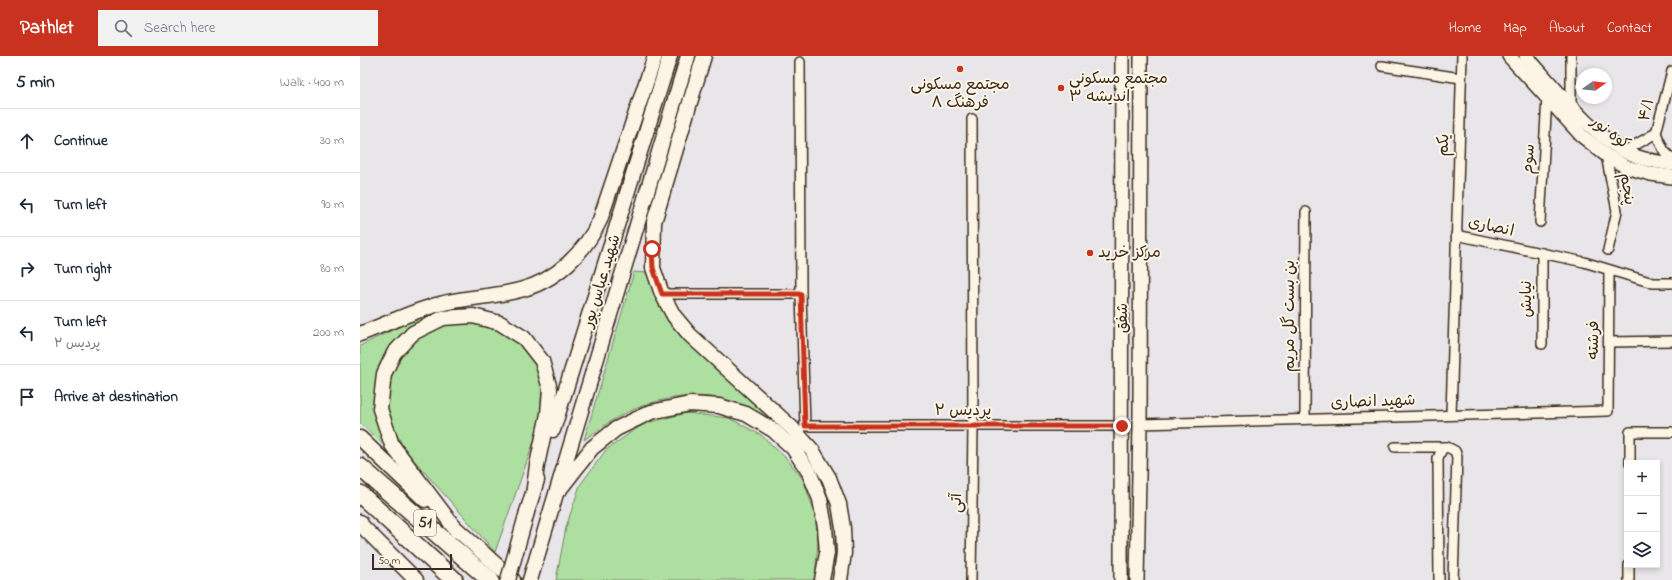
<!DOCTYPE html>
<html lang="en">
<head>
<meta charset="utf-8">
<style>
	body { margin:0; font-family:"Indie Flower","Playpen Sans Arabic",sans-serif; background:#f2f2f3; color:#1f2937 }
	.controls { position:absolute; right:12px; bottom:12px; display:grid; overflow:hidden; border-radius:0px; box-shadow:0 2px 6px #0003 }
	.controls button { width:36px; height:36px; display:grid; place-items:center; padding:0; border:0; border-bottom:1px solid #e0e1e3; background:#fff; color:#1f2937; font:20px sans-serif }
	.compass { position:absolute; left:1216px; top:12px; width:36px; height:36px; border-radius:50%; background:#fff; box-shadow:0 2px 6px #0003; rotate:76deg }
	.scale { position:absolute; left:12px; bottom:10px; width:80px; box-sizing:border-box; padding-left:4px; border:2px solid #3b2a1e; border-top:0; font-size:11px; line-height:14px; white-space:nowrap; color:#3b2a1e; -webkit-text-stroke:3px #fcf5e5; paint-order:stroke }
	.stop { position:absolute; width:12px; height:12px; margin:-9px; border:3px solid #c8321e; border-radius:50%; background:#fff }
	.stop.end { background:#c8321e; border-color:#fff; box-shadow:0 1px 4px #0008 }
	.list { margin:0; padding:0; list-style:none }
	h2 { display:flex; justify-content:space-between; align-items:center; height:52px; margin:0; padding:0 16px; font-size:17px }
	h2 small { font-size:13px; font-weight:400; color:#747a83 }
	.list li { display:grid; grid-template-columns:26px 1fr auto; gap:12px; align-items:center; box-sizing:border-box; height:64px; padding:0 16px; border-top:1px solid #e0e1e3 }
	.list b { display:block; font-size:15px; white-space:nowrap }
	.list p { margin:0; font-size:13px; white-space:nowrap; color:#747a83 }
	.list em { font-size:13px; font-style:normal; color:#747a83 }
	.icon { flex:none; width:22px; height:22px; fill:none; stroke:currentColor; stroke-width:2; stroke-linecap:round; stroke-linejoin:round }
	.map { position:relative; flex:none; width:1312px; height:524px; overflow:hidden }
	header { display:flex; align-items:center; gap:24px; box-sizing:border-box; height:56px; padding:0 20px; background:#c8321e; color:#fff }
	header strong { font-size:19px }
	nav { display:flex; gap:22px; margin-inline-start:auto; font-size:14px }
	.search { width:280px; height:36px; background:#f2f2f3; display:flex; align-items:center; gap:10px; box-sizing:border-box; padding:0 14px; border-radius:0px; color:#747a83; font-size:15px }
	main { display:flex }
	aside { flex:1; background:#fff }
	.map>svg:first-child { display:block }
	.green { fill:#addfa0; stroke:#74845f }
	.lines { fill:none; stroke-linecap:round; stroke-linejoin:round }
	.street-casing { stroke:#3b2a1e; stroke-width:12 }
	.secondary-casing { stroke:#3b2a1e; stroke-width:16 }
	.primary-casing { stroke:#3b2a1e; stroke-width:17 }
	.highway-casing { stroke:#3b2a1e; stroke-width:20 }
	.street { stroke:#fcf5e5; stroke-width:9 }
	.secondary { stroke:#fcf5e5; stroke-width:13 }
	.primary { stroke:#fcf5e5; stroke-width:14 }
	.highway { stroke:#fcf5e5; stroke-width:17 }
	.primary-bridge-casing { stroke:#3b2a1e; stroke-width:17; stroke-linecap:butt }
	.primary-bridge { stroke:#fcf5e5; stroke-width:14 }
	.route { stroke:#c8321e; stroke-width:5 }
	.poi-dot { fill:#c8321e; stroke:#fcf5e5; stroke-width:1.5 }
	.labels { text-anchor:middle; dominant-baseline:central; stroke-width:4; stroke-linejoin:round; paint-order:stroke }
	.shield { fill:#fcf5e5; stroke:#75675a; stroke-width:1 }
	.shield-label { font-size:15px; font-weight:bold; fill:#3b2a1e }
	.poi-label { font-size:16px; fill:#3b2a1e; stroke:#fcf5e5; text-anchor:start }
	.street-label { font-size:16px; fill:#3b2a1e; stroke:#fcf5e5 }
</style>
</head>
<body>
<header>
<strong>Pathlet</strong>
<div class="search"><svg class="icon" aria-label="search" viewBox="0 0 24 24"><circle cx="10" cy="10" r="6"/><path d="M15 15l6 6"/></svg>Search here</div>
<nav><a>Home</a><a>Map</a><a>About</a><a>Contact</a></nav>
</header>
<main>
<aside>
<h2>5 min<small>Walk · 400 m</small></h2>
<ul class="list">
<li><svg class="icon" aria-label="ahead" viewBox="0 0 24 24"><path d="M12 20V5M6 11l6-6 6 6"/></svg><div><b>Continue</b></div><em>30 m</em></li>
<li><svg class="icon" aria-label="left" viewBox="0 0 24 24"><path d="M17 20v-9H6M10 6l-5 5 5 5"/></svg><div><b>Turn left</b></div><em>90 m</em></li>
<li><svg class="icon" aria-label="right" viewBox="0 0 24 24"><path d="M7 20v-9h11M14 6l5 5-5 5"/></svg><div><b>Turn right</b></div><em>80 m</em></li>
<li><svg class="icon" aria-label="left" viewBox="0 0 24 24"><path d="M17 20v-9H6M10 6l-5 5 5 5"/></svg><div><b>Turn left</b><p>پردیس ۲</p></div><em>200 m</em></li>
<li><svg class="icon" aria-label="arrive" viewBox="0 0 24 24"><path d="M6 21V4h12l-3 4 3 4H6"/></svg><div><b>Arrive at destination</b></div></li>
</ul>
</aside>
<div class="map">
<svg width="1312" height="524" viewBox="0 0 1312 524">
	<rect width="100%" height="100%" fill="#e9e6ea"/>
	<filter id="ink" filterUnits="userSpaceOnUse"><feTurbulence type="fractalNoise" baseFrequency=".025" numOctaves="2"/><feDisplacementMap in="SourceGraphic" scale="8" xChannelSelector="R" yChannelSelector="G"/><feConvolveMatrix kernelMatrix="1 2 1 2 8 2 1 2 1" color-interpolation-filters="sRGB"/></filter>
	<g filter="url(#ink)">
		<g class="green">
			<path d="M274 216 288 217 383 336 422 374C411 367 400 358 389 352 351 333 304 339 268 356 252 363 238 374 224 384Z"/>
			<polygon points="69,258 46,276 30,292 21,307 17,330 28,393 0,367 0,290 44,268"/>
			<polygon points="104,265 132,268 154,281 172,300 182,327 184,352 179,371 135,496 45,394 30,366 26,340 33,312 49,287 75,270"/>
			<polygon points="326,357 369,362 401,379 427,403 443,423 455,458 458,486 455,520 453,524 196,524 206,471 220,429 246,394 283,368"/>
		</g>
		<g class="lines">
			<g class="street-casing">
				<g id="street">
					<polyline points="440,6 441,238"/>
					<polyline points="1022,10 1101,22"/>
					<polyline points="1211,48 1211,0"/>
					<polyline points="1296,77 1312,15"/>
					<polyline points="1296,77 1304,95 1312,103"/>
					<polyline points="1265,95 1296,77"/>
					<polyline points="1246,99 1257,155 1248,194"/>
					<polyline points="1180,166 1187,41"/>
					<polyline points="1096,179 1224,206 1293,227 1312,227"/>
					<polyline points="1182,197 1182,288"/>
					<polyline points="302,238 441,238 445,370 762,370"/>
					<polyline points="1249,286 1312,285"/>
					<polyline points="1091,359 1102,0"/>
					<polyline points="945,363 946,156"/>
					<polyline points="780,368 1248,355 1249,214"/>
					<polyline points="1035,391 1086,391"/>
					<polyline points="1270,407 1270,376 1312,376"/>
					<polyline points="611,524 613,370 612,63"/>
					<polyline points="1079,524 1078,402 1082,393 1087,391 1095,395 1097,401 1093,524"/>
					<polyline points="1269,524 1269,509"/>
				</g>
			</g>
			<g class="secondary-casing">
				<g id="secondary">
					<polyline points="1149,0 1222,80 1246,99 1266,111 1291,118 1312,121"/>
					<path d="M1166 0C1195 32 1232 80 1270 98 1283 104 1298 106 1312 108"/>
					<polyline points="761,524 762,0"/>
					<polyline points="777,524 780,368 781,0"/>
				</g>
			</g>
			<g class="primary-casing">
				<g id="primary">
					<polyline points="344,0 294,166 293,212 302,238 314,260 330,279 432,372 452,394 469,422 479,448 483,472 484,497 480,524"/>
					<path d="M0 278C27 268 52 255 80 248 106 241 134 241 160 234 196 225 225 196 240 164L295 0"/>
					<polyline points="193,374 310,0"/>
					<polyline points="0,382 65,444"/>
					<polyline points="200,433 232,392 256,373 291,356 330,348 359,350 386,358 413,374 433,392 449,416 460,443 465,471 467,497 462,524"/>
					<polyline points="167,456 177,424"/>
					<polyline points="0,466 2,470 56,524"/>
					<polyline points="91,468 153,524"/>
					<polyline points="97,475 32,389 20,353 24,318 34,297 53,277 83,262 113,260 140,267 164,282 182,305 190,333 188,358 177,409 174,432"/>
					<polyline points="170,524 328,0"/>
				</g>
			</g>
			<g class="highway-casing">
				<g id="highway">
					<polyline points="0,411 130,524"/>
					<polyline points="0,438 94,524"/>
				</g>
			</g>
			<use href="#street" class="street"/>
			<use href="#secondary" class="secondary"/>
			<use href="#primary" class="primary"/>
			<use href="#highway" class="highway"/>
			<g class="primary-bridge-casing">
				<polyline id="primary-bridge" points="148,524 167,456"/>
			</g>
			<use href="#primary-bridge" class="primary-bridge"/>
		</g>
	</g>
	<g class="lines" filter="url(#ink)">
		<polyline class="route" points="292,193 293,212 302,238 441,238 445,370 762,370"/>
	</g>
	<g class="poi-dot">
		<circle cx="600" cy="13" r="4"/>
		<circle cx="701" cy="32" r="4"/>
		<circle cx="730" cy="197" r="4"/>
	</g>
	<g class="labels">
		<rect class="shield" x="54" y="454" width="22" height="26" rx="3"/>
		<g class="shield-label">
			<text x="65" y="467">51</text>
		</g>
		<g class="poi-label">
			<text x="709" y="23">مجتمع مسکونی<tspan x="709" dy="18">اندیشه ۳</tspan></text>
			<text x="600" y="29" text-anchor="middle">مجتمع مسکونی<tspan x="600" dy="18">فرهنگ ۸</tspan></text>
			<text x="738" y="197">مرکز خرید</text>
		</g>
		<g class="street-label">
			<text transform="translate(1287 54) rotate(-76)">۴/۱</text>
			<text transform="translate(1250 77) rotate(37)">کوه نور</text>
			<text transform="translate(1084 89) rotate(-88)">یکم</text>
			<text transform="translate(1169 103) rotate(-87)">سوم</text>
			<text transform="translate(1267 133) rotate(81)">پنجم</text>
			<text transform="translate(1131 171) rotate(12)">انصاری</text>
			<text transform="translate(242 225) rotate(-73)">شهید عباس پور</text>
			<text transform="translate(1167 243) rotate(-90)">نیایش</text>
			<text transform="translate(930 260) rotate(-90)">بن بست گل مریم</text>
			<text transform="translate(763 262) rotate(-90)">شفق</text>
			<text transform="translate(1234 284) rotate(-89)">فرشته</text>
			<text transform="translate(1013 346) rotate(-2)">شهید انصاری</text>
			<text x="603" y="355">پردیس ۲</text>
			<text transform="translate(597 447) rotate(-89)">آتی</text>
		</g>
	</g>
</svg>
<div class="controls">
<button>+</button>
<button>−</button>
<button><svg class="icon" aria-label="layers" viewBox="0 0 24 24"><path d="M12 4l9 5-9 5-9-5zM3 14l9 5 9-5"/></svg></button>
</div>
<svg class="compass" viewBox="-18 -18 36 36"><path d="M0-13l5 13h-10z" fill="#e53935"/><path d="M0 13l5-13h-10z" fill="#747a83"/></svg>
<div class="scale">50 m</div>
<div class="stop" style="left:292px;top:193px"></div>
<div class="stop end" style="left:762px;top:370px"></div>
</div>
</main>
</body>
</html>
